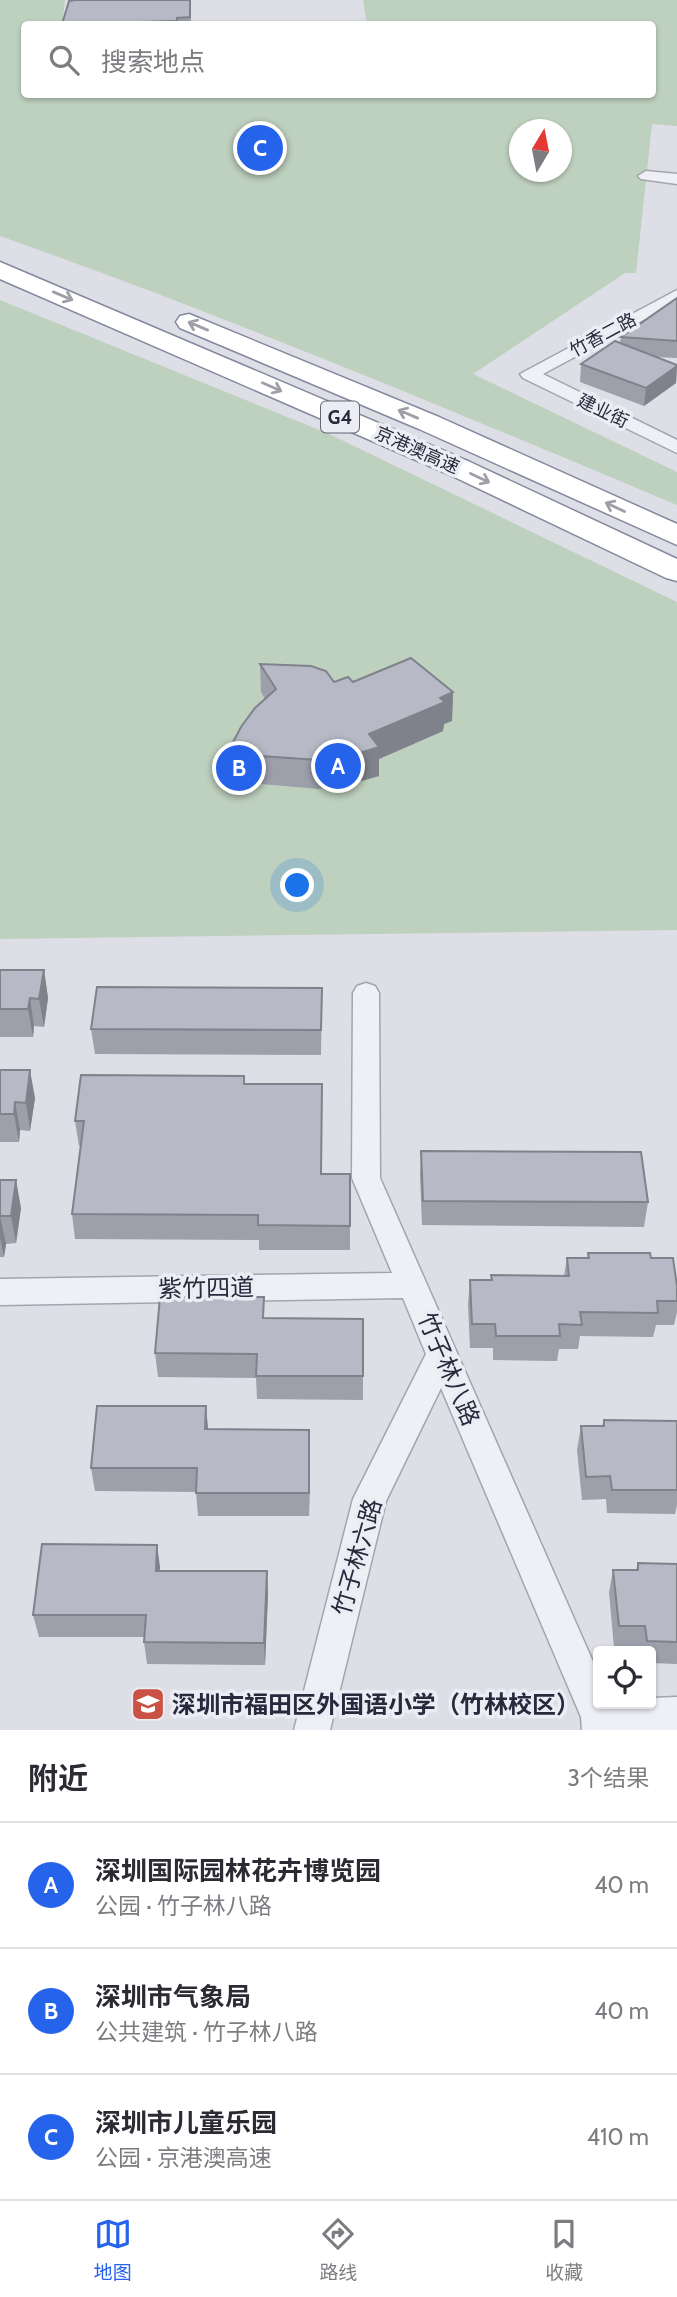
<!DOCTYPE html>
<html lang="zh">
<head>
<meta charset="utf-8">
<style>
	body { margin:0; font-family:Cabin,"Noto Sans SC",sans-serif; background:#f2f2f3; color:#2b2b33 }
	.controls { position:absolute; right:21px; bottom:21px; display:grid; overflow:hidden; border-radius:7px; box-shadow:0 2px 5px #0004 }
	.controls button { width:63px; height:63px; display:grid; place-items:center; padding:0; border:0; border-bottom:2px solid #e1e1e2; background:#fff; color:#2b2b33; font:35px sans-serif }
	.compass { position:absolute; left:509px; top:119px; width:63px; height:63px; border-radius:50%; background:#fff; box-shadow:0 2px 5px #0004; rotate:10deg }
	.you { position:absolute; left:298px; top:886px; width:24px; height:24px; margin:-18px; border:5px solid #fff; border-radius:50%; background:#1a73e8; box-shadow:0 0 0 10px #1a73e833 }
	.badge { display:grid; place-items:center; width:46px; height:46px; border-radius:50%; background:#2563eb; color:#fff; font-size:23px; font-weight:700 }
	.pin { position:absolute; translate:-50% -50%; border:4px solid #fff; box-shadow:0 2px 7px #0006 }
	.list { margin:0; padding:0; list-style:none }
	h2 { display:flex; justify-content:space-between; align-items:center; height:91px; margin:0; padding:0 28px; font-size:30px }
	h2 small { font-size:23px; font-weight:400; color:#7c7c81 }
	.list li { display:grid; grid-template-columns:46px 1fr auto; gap:21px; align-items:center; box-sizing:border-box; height:126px; padding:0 28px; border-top:2px solid #e1e1e2 }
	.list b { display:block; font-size:26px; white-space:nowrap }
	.list p { margin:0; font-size:23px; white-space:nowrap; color:#7c7c81 }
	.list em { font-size:23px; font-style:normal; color:#7c7c81 }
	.icon { flex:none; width:38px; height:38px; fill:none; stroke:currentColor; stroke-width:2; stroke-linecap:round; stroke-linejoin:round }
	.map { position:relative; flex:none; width:677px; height:1730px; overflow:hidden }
	.search { position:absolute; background:#fff; box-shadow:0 2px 5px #0004; left:21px; right:21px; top:21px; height:77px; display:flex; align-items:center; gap:18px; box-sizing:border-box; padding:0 24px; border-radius:7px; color:#7c7c81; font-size:26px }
	.sheet { height:469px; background:#fff }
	nav { display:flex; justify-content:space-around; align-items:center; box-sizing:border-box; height:98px; border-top:2px solid #e1e1e2; background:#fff; font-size:19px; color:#7c7c81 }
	nav a { display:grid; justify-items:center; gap:4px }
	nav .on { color:#2563eb }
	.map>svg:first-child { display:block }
	.green { fill:#bed0be; fill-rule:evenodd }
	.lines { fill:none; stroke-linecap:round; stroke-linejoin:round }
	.minor-casing { stroke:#a3a4b0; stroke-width:3 }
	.motorway-casing { stroke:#85889d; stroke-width:3 }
	.minor { fill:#eff0f5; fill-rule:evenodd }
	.motorway { fill:#fff; fill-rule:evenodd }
	.wall { fill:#9d9faa }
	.shaded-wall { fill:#80828b }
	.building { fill:#b7b9c6; stroke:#80828b; stroke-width:2 }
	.oneway { stroke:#9e9fa7 }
	.labels { text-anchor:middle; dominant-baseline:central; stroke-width:7; stroke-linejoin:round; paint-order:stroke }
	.far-street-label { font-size:18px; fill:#27293c; stroke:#ecedf4 }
	.shield { fill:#ecedf4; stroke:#626473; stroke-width:2 }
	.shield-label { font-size:19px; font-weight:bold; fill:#27293c }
	.near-street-label { font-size:24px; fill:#27293c; stroke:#ecedf4 }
	.near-poi-label { font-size:24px; font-weight:bold; fill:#27293c; stroke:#ecedf4; text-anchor:start }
</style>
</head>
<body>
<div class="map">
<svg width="677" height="1730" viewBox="0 0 677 1730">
	<rect width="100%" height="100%" fill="#dddee6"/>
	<g class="green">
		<path d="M0 0H65L62 24H24V94H652V24H367L363 0H677V126L652 124 636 273H625L473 374 677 472V505C453 411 229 317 0 236ZM520 130H562V172H520Z"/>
		<polygon points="0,300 329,434 677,602 677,930 0,939"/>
	</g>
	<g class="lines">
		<g class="minor-casing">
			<g id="minor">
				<polygon points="646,171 677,174 677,184 641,179 638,176"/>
				<polygon points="677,290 677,302 543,374 677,440 677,453 523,378 520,374"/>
				<polygon points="366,983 375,986 379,993 380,1178 598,1673 598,1704 651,1704 651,1698 677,1697 677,1730 582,1730 581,1717 441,1388 386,1501 330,1730 294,1730 353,1499 426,1354 403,1298 0,1305 0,1279 392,1273 352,1178 353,993 357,986"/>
			</g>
		</g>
		<g class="motorway-casing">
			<g id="motorway">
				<polygon points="0,262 470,462 677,559 677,581 666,578 448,474 0,279"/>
				<polygon points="189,314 439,417 677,524 677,545 419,429 180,328 176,322 180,316"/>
			</g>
		</g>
		<use href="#minor" class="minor"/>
		<use href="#motorway" class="motorway"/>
	</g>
	<g class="wall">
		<polygon points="191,0 191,24 62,24"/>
		<polygon points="677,298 677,358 655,357 677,365 676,383 644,406 580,382 581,364 620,343 621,337"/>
		<polygon points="260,664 334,682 353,682 453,692 452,721 444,724 443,731 379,759 379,776 347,785 318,789 262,784 232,777 230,748 265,699 261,692"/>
		<polygon points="0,970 44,970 48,998 44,1027 34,1026 33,1037 0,1037"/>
		<polygon points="322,988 321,1055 95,1054 91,1029"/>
		<polygon points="0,1070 35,1098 30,1131 20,1130 19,1142 0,1142"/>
		<polygon points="244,1084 321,1174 350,1174 350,1250 259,1250 259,1240 75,1239 72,1214 81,1146 79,1146 75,1121"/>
		<polygon points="421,1151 648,1202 644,1227 422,1225 420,1175"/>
		<polygon points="0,1180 21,1208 16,1243 6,1244 4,1257 0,1257"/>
		<polygon points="588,1253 651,1258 677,1286 677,1312 674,1325 656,1325 653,1337 580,1336 578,1349 559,1349 557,1361 493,1360 493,1348 470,1348 468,1304 470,1280 491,1280 491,1275 564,1276 567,1258 587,1258"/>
		<polygon points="265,1318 363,1319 363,1400 257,1399 256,1378 158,1377 155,1353"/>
		<polygon points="206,1406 208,1429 310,1453 309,1516 198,1516 196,1492 95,1491 91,1468"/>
		<polygon points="604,1420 677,1421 677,1505 675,1514 607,1513 606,1499 582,1500 577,1450 581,1426 602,1426"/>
		<polygon points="157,1545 160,1571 267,1571 268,1594 265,1665 147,1664 144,1642 144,1637 39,1637 33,1615"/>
		<polygon points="638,1563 677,1564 677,1664 651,1663 651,1651 640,1651 640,1648 614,1648 609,1592 613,1570 636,1570"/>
	</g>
	<g class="shaded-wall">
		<polygon points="677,366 676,383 644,406 646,388"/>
		<polygon points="453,692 452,721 444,724 443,731 379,759 379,776 347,785 347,757 369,734 440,698"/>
		<polygon points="44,970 48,998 44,1027 39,999"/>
		<polygon points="30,998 34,1026 33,1037 28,1009"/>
		<polygon points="30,1070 35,1098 30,1131 26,1103"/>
		<polygon points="15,1102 20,1130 19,1142 14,1114"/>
		<polygon points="16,1180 21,1208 16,1243 11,1216"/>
		<polygon points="0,1216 6,1244 4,1257 0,1238"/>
		<polygon points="206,1406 208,1429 205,1429"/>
		<polygon points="309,1430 310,1453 309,1516"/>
		<polygon points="157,1545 160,1567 159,1593 156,1571"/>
		<polygon points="267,1571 268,1594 265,1665 264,1643"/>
	</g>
	<g class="building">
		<polygon points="76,0 190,0 190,17 177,18 177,21 141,22 141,24 62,24 69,1"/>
		<polygon points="677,298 677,341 621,337"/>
		<polygon points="615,341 677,365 677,366 646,388 581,364"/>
		<polygon points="411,658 453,692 440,698 445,702 369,734 379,747 347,757 318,760 261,756 230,748 241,727 255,708 276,689 260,664 311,666 326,671 334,682 348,677 353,682"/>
		<polygon points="0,970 44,970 39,999 30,998 28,1009 0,1009"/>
		<polygon points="97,987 322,988 321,1030 91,1029"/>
		<polygon points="0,1070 30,1070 26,1103 15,1102 14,1114 0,1114"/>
		<polygon points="81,1075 244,1076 244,1084 322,1084 321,1174 350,1174 350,1226 258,1225 258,1215 72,1214 84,1121 75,1121"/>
		<polygon points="421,1151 641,1152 648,1202 423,1201"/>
		<polygon points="0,1180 16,1180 11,1216 0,1216 0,1217"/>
		<polygon points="588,1253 650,1253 651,1258 673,1258 677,1286 677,1301 657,1301 658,1313 580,1312 582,1325 559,1324 560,1336 496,1336 495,1324 472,1324 470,1280 492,1280 491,1275 569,1276 567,1258 589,1258"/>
		<polygon points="160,1297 264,1297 263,1318 363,1319 363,1376 256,1376 257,1354 155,1353"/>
		<polygon points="97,1406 206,1406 205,1429 309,1430 309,1493 196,1493 197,1468 91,1468"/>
		<polygon points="604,1420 677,1421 677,1490 612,1490 610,1476 586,1477 581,1426 604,1426"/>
		<polygon points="42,1544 157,1545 156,1571 267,1571 264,1643 144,1642 146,1615 33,1615"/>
		<polygon points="638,1563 677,1564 677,1642 647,1641 645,1626 619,1626 613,1570 638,1570"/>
	</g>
	<defs><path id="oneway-shaft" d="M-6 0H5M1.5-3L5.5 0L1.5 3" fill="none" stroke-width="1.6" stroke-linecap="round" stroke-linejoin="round" transform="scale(1.75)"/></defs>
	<g class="oneway">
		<use href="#oneway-shaft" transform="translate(63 296) rotate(23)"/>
		<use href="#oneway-shaft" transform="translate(198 326) rotate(-157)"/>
		<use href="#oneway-shaft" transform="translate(272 387) rotate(24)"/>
		<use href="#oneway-shaft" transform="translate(408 414) rotate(-157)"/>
		<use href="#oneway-shaft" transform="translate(480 478) rotate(25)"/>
		<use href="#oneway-shaft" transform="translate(615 507) rotate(-155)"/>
	</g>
	<defs>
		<g id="school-square" transform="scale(1.75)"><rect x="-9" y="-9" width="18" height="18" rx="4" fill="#c95244" stroke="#ecedf4"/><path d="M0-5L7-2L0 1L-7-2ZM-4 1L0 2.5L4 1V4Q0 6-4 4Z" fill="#fff"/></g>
	</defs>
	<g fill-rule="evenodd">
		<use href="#school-square" x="148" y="1704"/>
	</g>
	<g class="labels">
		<g class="far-street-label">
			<text transform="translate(603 335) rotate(-28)">竹香二路</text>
			<text transform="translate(603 411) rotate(26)">建业街</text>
			<text transform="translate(417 450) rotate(24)">京港澳高速</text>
		</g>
		<rect class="shield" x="321" y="401.5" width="38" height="31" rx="5"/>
		<g class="shield-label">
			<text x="340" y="417">G4</text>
		</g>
		<g class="near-street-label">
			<text transform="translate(206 1288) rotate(-1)">紫竹四道</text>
			<text transform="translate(449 1369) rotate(67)">竹子林八路</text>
			<text transform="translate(357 1557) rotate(-74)">竹子林六路</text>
		</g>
		<g class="near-poi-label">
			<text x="172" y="1704">深圳市福田区外国语小学（竹林校区）</text>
		</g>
	</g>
</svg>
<div class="controls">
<button><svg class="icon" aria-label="locate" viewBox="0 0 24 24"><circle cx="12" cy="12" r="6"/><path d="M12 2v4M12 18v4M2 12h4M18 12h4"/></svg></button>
</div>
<svg class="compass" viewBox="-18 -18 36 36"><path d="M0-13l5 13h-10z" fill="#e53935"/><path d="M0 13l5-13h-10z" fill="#7c7c81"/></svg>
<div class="you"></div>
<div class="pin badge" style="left:338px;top:766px">A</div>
<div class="pin badge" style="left:239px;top:768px">B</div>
<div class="pin badge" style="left:260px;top:148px">C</div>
<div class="search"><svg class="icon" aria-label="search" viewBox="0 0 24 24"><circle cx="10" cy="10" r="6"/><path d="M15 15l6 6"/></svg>搜索地点</div>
</div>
<section class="sheet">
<h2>附近<small>3个结果</small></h2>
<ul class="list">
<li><span class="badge">A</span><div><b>深圳国际园林花卉博览园</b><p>公园 · 竹子林八路</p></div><em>40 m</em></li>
<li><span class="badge">B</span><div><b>深圳市气象局</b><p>公共建筑 · 竹子林八路</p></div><em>40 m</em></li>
<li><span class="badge">C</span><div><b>深圳市儿童乐园</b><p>公园 · 京港澳高速</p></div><em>410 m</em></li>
</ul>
</section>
<nav>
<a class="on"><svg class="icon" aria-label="map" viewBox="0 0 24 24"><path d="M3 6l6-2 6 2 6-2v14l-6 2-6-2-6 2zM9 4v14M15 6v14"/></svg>地图</a>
<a><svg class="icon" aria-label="directions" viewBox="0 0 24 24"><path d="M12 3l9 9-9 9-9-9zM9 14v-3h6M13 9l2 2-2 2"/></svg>路线</a>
<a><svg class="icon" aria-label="saved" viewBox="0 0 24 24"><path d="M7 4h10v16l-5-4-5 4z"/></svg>收藏</a>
</nav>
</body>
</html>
